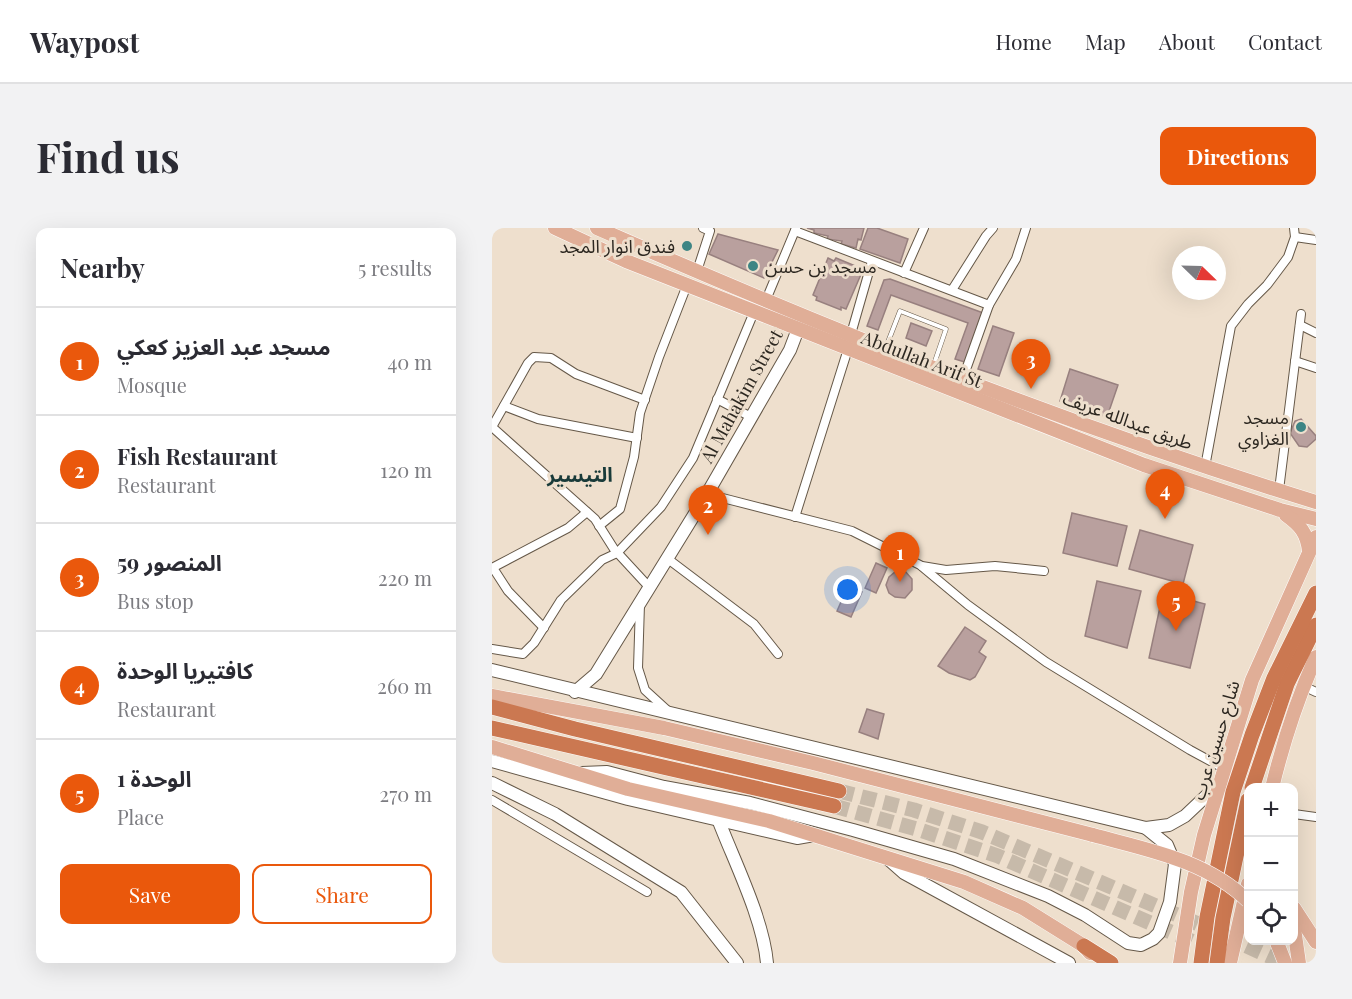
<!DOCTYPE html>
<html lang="en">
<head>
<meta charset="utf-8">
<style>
	body { margin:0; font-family:"Playfair Display","Noto Sans Arabic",serif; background:#f2f2f3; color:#2b2b33 }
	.controls { position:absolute; right:18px; bottom:18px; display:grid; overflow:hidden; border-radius:12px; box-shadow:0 6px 24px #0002 }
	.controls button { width:54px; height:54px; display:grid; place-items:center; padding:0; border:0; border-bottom:2px solid #e1e1e2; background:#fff; color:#2b2b33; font:30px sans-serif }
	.compass { position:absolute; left:680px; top:18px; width:54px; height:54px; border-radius:50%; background:#fff; box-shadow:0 6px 24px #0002; rotate:113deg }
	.you { position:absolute; left:356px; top:362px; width:21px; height:21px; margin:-15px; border:4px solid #fff; border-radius:50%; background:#1a73e8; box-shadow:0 0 0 9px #1a73e833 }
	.badge { display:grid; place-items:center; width:39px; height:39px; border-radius:50%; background:#ea580c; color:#fff; font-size:20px; font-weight:700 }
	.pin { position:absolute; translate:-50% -50px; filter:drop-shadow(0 2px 3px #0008) }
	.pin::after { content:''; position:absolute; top:32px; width:21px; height:18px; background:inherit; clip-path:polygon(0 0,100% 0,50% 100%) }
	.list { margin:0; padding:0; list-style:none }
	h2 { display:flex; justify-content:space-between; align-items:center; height:78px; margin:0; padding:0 24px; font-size:26px }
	h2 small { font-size:20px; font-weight:400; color:#7c7c81 }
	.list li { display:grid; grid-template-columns:39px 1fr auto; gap:18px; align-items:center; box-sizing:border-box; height:108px; padding:0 24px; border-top:2px solid #e1e1e2 }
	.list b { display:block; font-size:22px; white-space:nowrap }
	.list p { margin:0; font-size:20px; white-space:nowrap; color:#7c7c81 }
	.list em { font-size:20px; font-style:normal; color:#7c7c81 }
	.actions { display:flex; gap:12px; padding:18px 24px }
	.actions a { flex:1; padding:14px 0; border:2px solid #ea580c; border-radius:12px; text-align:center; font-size:21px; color:#ea580c }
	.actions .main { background:#ea580c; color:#fff }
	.icon { flex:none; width:33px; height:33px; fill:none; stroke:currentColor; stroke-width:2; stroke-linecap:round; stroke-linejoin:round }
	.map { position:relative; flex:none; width:824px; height:735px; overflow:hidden; border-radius:12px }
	header { display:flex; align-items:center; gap:36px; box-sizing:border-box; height:84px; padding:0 30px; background:#fff; border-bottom:2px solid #e1e1e2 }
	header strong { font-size:28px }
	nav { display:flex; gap:33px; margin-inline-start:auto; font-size:21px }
	.intro { display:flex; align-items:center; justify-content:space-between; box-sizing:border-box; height:144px; padding:0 36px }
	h1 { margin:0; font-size:42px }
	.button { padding:15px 27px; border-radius:12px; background:#ea580c; color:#fff; font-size:21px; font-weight:700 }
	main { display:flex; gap:36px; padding:0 36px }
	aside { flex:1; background:#fff; border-radius:12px; box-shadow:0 6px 24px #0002 }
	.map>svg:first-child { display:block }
	.building { fill:#b9a09e; stroke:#98807f; stroke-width:1.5 }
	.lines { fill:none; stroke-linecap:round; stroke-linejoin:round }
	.highway-tunnel { stroke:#c7baaa; stroke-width:15; stroke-dasharray:15 8; stroke-linecap:butt }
	.lane-casing { stroke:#655848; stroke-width:5 }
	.street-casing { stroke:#655848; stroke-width:10 }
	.secondary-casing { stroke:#655848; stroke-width:14 }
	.primary-casing { stroke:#fff; stroke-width:15 }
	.highway-casing { stroke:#fff; stroke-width:16 }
	.lane { stroke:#fff; stroke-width:4 }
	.street { stroke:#fff; stroke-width:8 }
	.secondary { stroke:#fff; stroke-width:12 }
	.primary { stroke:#e0ae97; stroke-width:14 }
	.highway { stroke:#cb7851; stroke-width:15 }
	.primary-bridge-casing { stroke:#fff; stroke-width:15; stroke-linecap:butt }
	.primary-bridge { stroke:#e0ae97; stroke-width:14 }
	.poi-dot { fill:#3d8584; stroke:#eedfcd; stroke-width:2 }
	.labels { text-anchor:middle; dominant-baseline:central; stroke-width:6; stroke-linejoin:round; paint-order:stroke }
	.poi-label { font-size:18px; fill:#2c2720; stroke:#eedfcd; text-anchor:end }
	.street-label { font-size:18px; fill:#2c2720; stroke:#eedfcd }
	.neighbourhood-label { font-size:20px; font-weight:bold; fill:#183a39; stroke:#eedfcd }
</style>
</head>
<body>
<header>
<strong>Waypost</strong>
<nav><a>Home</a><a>Map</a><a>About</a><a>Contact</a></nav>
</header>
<div class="intro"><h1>Find us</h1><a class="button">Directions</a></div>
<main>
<aside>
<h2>Nearby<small>5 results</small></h2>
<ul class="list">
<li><span class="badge">1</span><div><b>مسجد عبد العزيز كعكي</b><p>Mosque</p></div><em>40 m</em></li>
<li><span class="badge">2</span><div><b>Fish Restaurant</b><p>Restaurant</p></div><em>120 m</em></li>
<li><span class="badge">3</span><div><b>المنصور 59</b><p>Bus stop</p></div><em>220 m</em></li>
<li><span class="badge">4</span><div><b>كافتيريا الوحدة</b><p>Restaurant</p></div><em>260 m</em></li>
<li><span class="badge">5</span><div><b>الوحدة 1</b><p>Place</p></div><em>270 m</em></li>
</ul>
<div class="actions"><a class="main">Save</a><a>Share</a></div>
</aside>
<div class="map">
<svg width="824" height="735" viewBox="0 0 824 735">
	<rect width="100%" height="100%" fill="#eedfcd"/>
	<g class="building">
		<polygon points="315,0 372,0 369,12 366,11 364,20 349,16 350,13 335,11 336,8 322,5 322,2"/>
		<polygon points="376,0 385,0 416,11 408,35 368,21"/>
		<polygon points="226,6 286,22 272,50 217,26"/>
		<polygon points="336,30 342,33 344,30 366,39 367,42 370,44 354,81 349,79 349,82 324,72 325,69 321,67"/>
		<polygon points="398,51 494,86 476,135 463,131 476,95 399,67 386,102 375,98 392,52"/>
		<polygon points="419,95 440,103 434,118 414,110"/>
		<polygon points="501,98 522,105 507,148 486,141"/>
		<polygon points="578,141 626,157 615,189 568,173"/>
		<polygon points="809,191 824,208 824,211 815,219 807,218 798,205 803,193"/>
		<polygon points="580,285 635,298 625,338 571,325"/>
		<polygon points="648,302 701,317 691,356 637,341"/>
		<polygon points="384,335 395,340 384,365 373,360"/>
		<polygon points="412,342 420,351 420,362 413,370 403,369 397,365 394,357 397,349 403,344"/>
		<polygon points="605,353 649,363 635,420 593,408"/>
		<polygon points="356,358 370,364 359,389 345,383"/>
		<polygon points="671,365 713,376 698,440 657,430"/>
		<polygon points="473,399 494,413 487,424 494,429 492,433 483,449 478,452 457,445 446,438"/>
		<polygon points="375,481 392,486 386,511 367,504"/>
	</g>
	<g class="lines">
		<g class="highway-tunnel">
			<polyline points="347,563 422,582 490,604 711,698 792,735"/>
			<polyline points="342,578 428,602 506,628 749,735"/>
		</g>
		<g class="lane-casing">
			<polyline id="lane" points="394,119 408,83 454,101 442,136"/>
		</g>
		<g class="street-casing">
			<g id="street">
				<polyline points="303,3 497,77"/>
				<polyline points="803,9 824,12"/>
				<polyline points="205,43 218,3 211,0"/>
				<polyline points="412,45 432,0"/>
				<polyline points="460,62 494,8 501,0"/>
				<polyline points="274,72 304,0"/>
				<polyline points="808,97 824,105"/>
				<polyline points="359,106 380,33"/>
				<polyline points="803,133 824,140"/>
				<polyline points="471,150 497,77 524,31 534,0"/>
				<polyline points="225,171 259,189"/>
				<polyline points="12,178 46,191 145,210"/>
				<polyline points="0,199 103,291 122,321 158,360"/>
				<polyline points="0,199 36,135 42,129 59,130 84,146 153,172"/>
				<polyline points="713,239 739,98 756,76 775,57 796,29 803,9 802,0"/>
				<polyline points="787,262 809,86"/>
				<polyline points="215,266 360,303 428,337 476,377 554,434 698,522 733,541"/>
				<polyline points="303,289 356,121"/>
				<polyline points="107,298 128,281 142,229 148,185 167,129 195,57"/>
				<polyline points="176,331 262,396 286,426"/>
				<polyline points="430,338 454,342 503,338 552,343"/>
				<polyline points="0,340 76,300 95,284"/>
				<polyline points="1,340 16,363 52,400"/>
				<polyline points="148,376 146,440 153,462 176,483"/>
				<polyline points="0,421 31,426 42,415 69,372 110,332 125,325 169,279 201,230 262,84"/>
				<polyline points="811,458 824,464"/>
				<polyline points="0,572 155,664"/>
				<polyline points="802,586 824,589"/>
			</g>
		</g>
		<g class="secondary-casing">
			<g id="secondary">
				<polyline points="0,442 654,600 677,597 693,588 729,554"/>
				<polyline points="83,464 104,446 215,266 298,122 306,101"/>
				<polyline points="0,533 136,571 305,610 322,607"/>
				<polyline points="90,545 115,544 172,559 258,575 361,602 462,631 556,668 593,687 636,715 649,717 661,711 667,705 678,674 683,636 675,617 654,600"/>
				<polyline points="0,555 63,586 189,664 245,735"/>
				<path d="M226 591C242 633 271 690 275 735"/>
				<polyline points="395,630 412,645 577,735"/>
			</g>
		</g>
		<g class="primary-casing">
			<g id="primary">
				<polyline points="63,0 134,33 652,237 788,282 824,291"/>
				<path d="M105 0C340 103 579 199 824 274"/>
				<path d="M794 287C808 297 815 305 817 323"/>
				<polyline points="0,468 172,500 321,535 601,607"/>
				<polyline points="0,519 136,561 277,593 472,654 531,680 592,718 598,725"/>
				<path d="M780 560C791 515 805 471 824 429"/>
				<polyline points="802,680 824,714"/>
				<polyline points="802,700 807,735"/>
				<polyline points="784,712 793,735"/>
				<polyline points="688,735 699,664 712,607 760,452 824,309"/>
				<polyline points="738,735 756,656"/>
			</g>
		</g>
		<g class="highway-casing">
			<g id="highway">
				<polyline points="0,479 83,501 347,563"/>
				<polyline points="0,500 342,578"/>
				<polyline points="760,560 795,456 824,397"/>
				<polyline points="592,718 619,735"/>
				<polyline points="709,735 715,689 741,564 760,507 782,450 824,365"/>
				<polyline points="725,735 731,690 756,572"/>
			</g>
		</g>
		<use href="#lane" class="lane"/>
		<use href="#street" class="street"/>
		<use href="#secondary" class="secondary"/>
		<use href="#primary" class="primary"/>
		<use href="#highway" class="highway"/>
		<g class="primary-bridge-casing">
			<path id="primary-bridge" d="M601 607C656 622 714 632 756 673"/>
		</g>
		<use href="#primary-bridge" class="primary-bridge"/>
	</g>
	<g class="poi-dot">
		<circle cx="195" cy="18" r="6"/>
		<circle cx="261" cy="38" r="6"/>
		<circle cx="809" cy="199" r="6"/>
	</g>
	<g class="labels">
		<g class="poi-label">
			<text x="183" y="18">فندق انوار المجد</text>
			<text x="273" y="38" text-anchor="start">مسجد بن حسن</text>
			<text x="797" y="189">مسجد<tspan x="797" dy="21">الغزاوي</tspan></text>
		</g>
		<g class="street-label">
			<text transform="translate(430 131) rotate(21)">Abdullah Arif St</text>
			<text transform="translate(249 168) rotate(-61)">Al Mahakim Street</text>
			<text transform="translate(636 192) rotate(20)">طريق عبدالله عريف</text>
			<text transform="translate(723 512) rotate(-73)">شارع حسين عرب</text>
		</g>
		<g class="neighbourhood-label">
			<text x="88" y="245">التيسير</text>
		</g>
	</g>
</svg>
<div class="controls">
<button>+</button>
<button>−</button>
<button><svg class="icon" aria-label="locate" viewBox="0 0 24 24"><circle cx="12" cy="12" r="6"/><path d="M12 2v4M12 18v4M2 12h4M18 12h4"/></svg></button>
</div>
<svg class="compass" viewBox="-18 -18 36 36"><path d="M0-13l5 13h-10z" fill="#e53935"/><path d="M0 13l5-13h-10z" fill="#7c7c81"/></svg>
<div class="you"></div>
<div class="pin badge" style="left:408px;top:354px">1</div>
<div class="pin badge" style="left:216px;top:307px">2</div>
<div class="pin badge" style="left:539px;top:161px">3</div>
<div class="pin badge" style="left:673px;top:291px">4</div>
<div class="pin badge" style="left:684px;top:403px">5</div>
</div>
</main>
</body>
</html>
